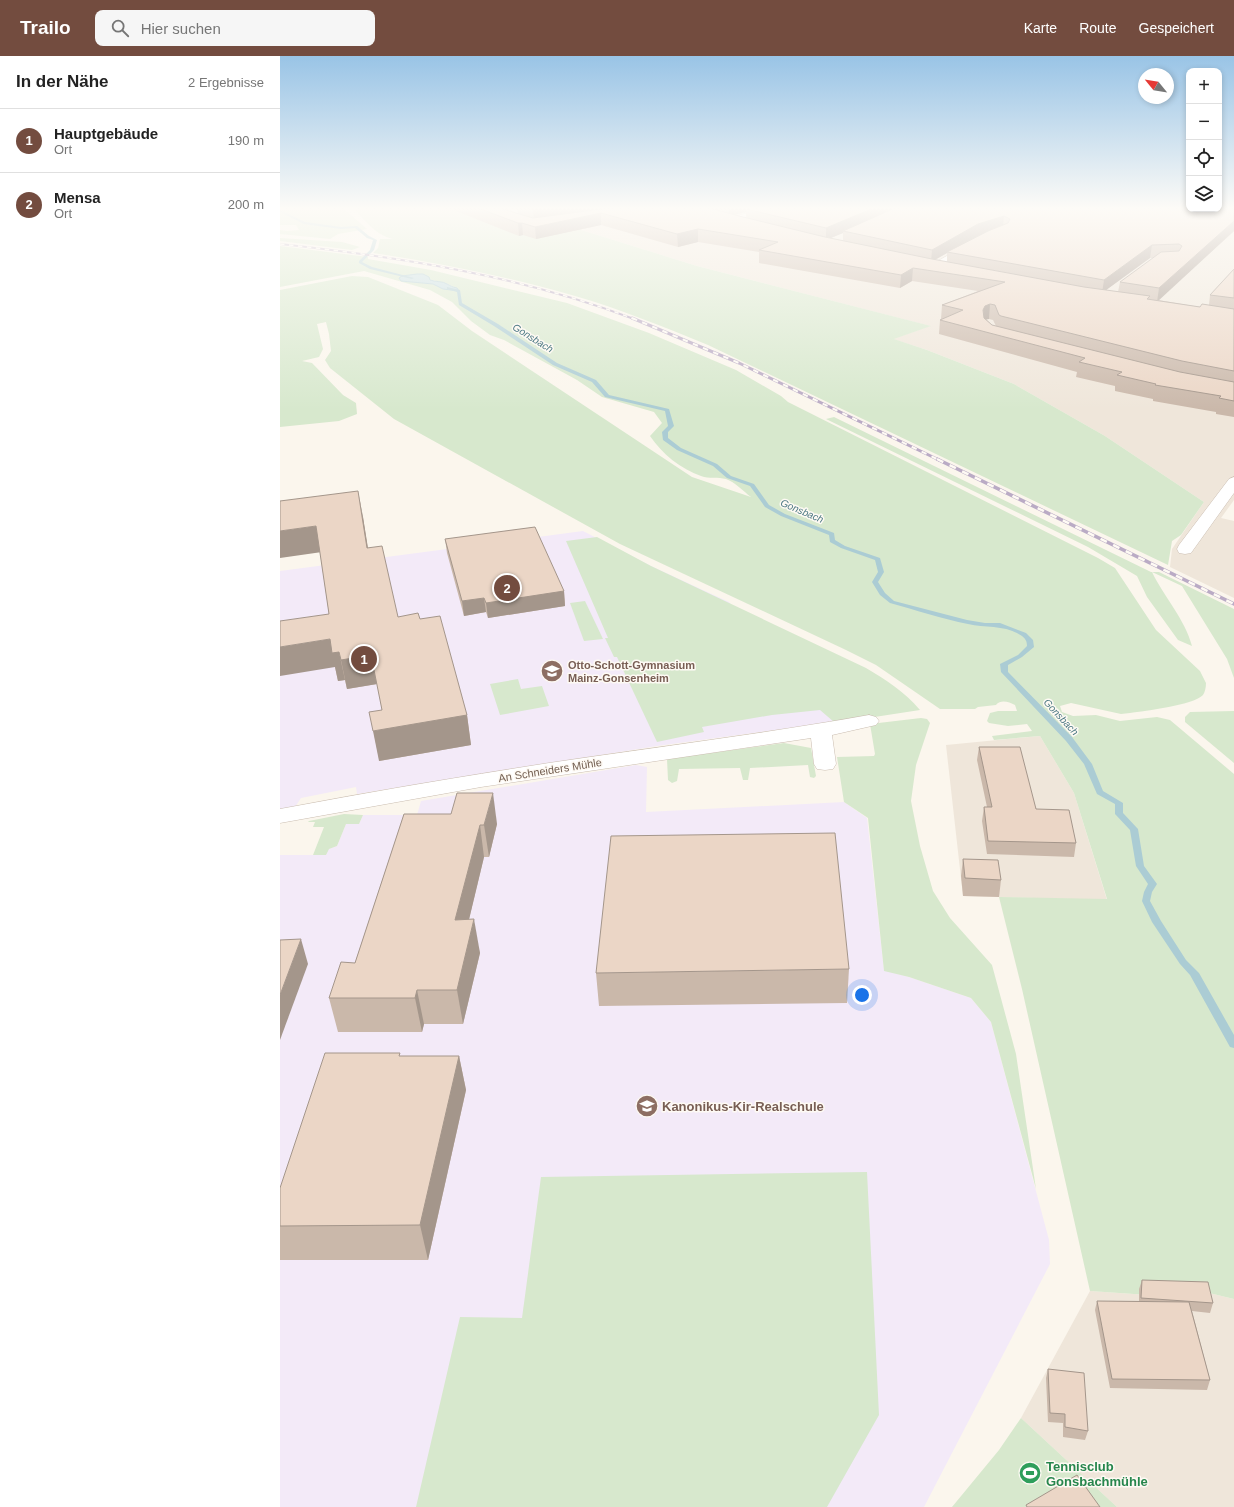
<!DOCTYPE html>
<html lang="de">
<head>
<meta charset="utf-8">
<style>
	body { margin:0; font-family:Arial,sans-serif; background:#f6f6f6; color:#222 }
	.controls { position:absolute; right:12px; top:12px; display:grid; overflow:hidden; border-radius:8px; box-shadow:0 2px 6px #0003 }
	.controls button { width:36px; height:36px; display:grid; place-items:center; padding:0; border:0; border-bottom:1px solid #e0e0e0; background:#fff; color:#222; font:20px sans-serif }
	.compass { position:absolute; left:858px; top:12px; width:36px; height:36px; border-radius:50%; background:#fff; box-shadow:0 2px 6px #0003; rotate:300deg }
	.you { position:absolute; left:582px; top:939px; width:14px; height:14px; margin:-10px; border:3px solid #fff; border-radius:50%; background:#1a73e8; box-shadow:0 0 0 6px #1a73e833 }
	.badge { display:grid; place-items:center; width:26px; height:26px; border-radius:50%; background:#734c3f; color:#fff; font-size:13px; font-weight:700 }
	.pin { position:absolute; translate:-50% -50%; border:2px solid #fff; box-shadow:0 1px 4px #0006 }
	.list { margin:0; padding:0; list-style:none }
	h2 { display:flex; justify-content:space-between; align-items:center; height:52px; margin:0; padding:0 16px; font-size:17px }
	h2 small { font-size:13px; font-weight:400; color:#767676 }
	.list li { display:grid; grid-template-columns:26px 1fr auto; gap:12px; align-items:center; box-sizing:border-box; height:64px; padding:0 16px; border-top:1px solid #e0e0e0 }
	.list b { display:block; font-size:15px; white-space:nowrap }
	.list p { margin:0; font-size:13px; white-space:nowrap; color:#767676 }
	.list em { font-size:13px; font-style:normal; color:#767676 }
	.icon { flex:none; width:22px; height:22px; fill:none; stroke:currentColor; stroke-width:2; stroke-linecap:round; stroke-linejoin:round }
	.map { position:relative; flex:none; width:954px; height:1451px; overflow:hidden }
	header { display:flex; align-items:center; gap:24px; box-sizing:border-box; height:56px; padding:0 20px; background:#734c3f; color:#fff }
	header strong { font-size:19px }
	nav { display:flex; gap:22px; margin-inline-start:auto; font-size:14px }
	.search { width:280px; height:36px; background:#f6f6f6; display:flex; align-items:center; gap:10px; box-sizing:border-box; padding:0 14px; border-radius:8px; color:#767676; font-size:15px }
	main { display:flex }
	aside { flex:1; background:#fff }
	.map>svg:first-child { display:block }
	.residential { fill:#efe6da }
	.education { fill:#f3eaf8 }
	.green { fill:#d7e8cd; fill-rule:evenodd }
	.water { fill:#c3dde3; stroke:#abccd4 }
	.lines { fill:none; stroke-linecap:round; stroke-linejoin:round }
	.stream { fill:#abccd4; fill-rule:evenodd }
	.street-casing { stroke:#cabdb1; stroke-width:1 }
	.street { fill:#fff; fill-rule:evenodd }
	.rail-far2-casing { stroke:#baabc5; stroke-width:2 }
	.rail-far1-casing { stroke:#baabc5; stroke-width:3 }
	.rail-casing { stroke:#baabc5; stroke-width:3.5 }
	.rail-far2 { stroke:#fefaf4; stroke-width:1.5; stroke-dasharray:4.5; stroke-linecap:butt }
	.rail-far1 { stroke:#fefaf4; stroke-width:2; stroke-dasharray:5.5; stroke-linecap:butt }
	.rail { stroke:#fefaf4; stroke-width:2.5; stroke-dasharray:7; stroke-linecap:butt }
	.wall { fill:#cab8aa; fill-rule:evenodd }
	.shaded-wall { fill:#a4968b }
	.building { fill:#ebd6c6; stroke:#a4968b }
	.labels { text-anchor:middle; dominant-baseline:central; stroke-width:3; stroke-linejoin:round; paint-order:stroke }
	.far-water-label { font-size:10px; font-style:italic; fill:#4e7a85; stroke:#fefaf4 }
	.education-label { font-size:11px; font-weight:bold; fill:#785e54; stroke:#fefaf4; text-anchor:start }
	.street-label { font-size:11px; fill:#746052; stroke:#fefaf4 }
	.near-education-label { font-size:13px; font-weight:bold; fill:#785e54; stroke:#fefaf4; text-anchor:start }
	.near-leisure-label { font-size:13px; font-weight:bold; fill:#27864d; stroke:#fefaf4; text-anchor:start }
</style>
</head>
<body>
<header>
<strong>Trailo</strong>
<div class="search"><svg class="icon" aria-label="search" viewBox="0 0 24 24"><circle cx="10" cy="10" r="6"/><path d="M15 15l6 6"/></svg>Hier suchen</div>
<nav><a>Karte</a><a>Route</a><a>Gespeichert</a></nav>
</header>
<main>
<aside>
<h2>In der Nähe<small>2 Ergebnisse</small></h2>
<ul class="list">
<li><span class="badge">1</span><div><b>Hauptgebäude</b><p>Ort</p></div><em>190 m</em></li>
<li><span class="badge">2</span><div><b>Mensa</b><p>Ort</p></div><em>200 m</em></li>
</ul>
</aside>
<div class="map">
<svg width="954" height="1451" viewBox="0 0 954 1451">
	<rect width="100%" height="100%" fill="#fbf6ed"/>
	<g class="residential">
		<polygon points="196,151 909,151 909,153 939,153 954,151 954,444 941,462 954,465 954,542 890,511 892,493 924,446 825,380 734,328 647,294 613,283 650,270 417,210 282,168"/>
		<polygon points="760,680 794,737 827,844 683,840 666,689"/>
		<polygon points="810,1235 883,1240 925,1236 954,1243 954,1451 837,1451 741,1362"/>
	</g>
	<g class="education">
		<polygon points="303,475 371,510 449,546 554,666 377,690 77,738 76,731 21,742 15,751 0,755 0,515"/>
		<polygon points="356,709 367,711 366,756 564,746 587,762 604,914 629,921 691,942 711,966 769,1184 770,1208 644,1451 0,1451 0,799 46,799 48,793 57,790 66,768 79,768 83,759 137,759 141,745"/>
	</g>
	<g class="green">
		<polygon points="0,151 62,151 87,173 58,178 50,183 0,178 0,174 7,175 19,174 16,169 0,169"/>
		<path d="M71 151H196L282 168 417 210 651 270 614 283 647 294 734 328 825 380 924 446 901 479 892 485 888 509 428 289C384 271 340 253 295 240 229 221 161 207 93 197L98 192 100 183H113C93 178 86 164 71 151Z"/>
		<polygon points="0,182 62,186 80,191 72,194 0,185"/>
		<path d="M0 190 88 201V203L151 214 287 247 369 277 456 314 501 340 508 346 818 502 835 512 876 574 920 615 926 627C926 631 925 636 923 639 914 649 865 655 850 657L841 658 791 647 780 650 782 656 793 660 816 659 840 665 877 661 890 664 954 718V1243L925 1236 883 1240 810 1235 742 933 719 841 827 843 794 737 760 680 714 684 712 680 752 675 747 668 728 670 709 667 707 665 710 657 718 655H737L735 649C729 646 721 643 716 649L698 651 695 653H660L596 609 566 594 340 488 114 363 50 312 45 304 51 295 49 278 46 266 37 268 43 293 39 301 22 305 32 307 63 339 76 347 77 358 59 365 0 371V234L72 220 88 221 158 249 192 275 412 421 471 441C463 435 455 426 446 423 438 421 429 423 421 420 401 413 382 398 370 380L382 367 374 356 322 341 297 324 224 284 210 279 191 265 172 246 150 234 84 215 0 231ZM133 219C144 222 155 225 165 227 169 228 172 231 177 232L178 235 163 233 153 228 122 225V220Z"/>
		<path d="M554 361 871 516H879L954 553V622L947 603 902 530 872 516C884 541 905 563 912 590L898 584 867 541 857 520 808 491 546 363Z"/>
		<path d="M317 481 371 510 586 612C606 624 625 636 640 654L588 662H574L554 666 540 654 492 659 422 671 424 676 377 686 337 601H334L325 582H328L286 485Z"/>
		<polygon points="305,545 323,583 304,585 290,547"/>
		<polygon points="238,623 241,633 262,630 269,650 220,659 210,628"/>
		<polygon points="954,655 954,707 905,666 905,661 910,656"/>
		<polygon points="641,662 647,663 650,667 636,709 631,745 640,790 653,835 670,862 712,909 736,998 756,1133 711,966 691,942 629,921 604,915 588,762 564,746 557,701 594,700 595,698 590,668"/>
		<polygon points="504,687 531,692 536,720 534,722 530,721 528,709 470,712 468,724 463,724 460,712 399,713 397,725 392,727 388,724 387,703"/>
		<polygon points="64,758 83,759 79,768 66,768 57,790 49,793 46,799 33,799 44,771 33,771 35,766 28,766 29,765"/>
		<polygon points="587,1116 599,1359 547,1451 136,1451 180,1261 242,1262 261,1121"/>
		<polygon points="741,1362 837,1451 672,1451 719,1394"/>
	</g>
	<path class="water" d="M137 218H143L149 221 150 224C155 226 163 225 167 228 171 230 172 231 177 232L179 235 163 233 153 228 121 225 119 222 122 220Z"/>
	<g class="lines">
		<g class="stream">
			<polygon points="0,154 25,166 61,171 77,170 89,180 97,184 94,194 82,206 92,211 134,222 132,223 90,213 79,207 79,205 90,194 93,184 87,182 75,172 61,173 24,168 0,156"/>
			<path d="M167 231 180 234 182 247 218 268 277 307 316 324 329 339 389 353 394 370 388 376V382L401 392 437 408 451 420 474 428 489 449 505 458 554 477 555 484 565 490 600 502 604 516 598 526 605 537 614 545 687 564 705 567H720L746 577 753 584 754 591 742 601 728 609V616L792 681 812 708 823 735 843 747V757L858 773 864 810 877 828 872 836 870 845 881 865 906 904 919 917 954 979V992L950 991 910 919 900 908 872 866 862 845 864 836 868 828 856 810 850 774 835 758V748L817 738 804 708 786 685 721 616 720 608 738 599 747 590C747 586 746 583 742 580 727 569 706 572 688 568 662 563 636 554 610 547L600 539 592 526 598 516 595 504 561 492 550 486 549 479 501 460 485 451 470 430 447 422 433 410 397 394 383 384 382 376 388 370 385 355 325 341 312 326 273 309 214 270 179 249 177 236 167 233Z"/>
		</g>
		<g class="street-casing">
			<g id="street">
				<polygon points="256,151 280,151 275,154 219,162 214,159 219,156"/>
				<polygon points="491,151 507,151 505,153 449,168 444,165 446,163"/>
				<polygon points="693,185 697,186 698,188 697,190 655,214 651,215 646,212"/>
				<polygon points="954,421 954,437 911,497 905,498 899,497 897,493 899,489 949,423"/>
				<path d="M589 659 596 661 599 665 596 669 552 679 556 708 553 713 545 714 537 713 534 708 531 682 201 731 0 767V753C89 736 179 721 269 707 376 691 483 678 589 659Z"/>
			</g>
		</g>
		<use href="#street" class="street"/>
		<g class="rail-far2-casing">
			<path id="rail-far2" d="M0 188C120 201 241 220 354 263"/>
		</g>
		<g class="rail-far1-casing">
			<polyline id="rail-far1" points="352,262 459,307 659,404"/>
		</g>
		<g class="rail-casing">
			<polyline id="rail" points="657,403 954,548"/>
		</g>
		<use href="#rail-far2" class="rail-far2"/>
		<use href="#rail-far1" class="rail-far1"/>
		<use href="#rail" class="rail"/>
	</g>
	<g class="wall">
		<path d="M166 151H866L864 152 954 151V175L878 244 920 251 929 249 930 239 954 213V361L936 358V356L873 345V343L835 335V330L796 321 797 316 659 278 660 264 662 263H661L662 249 698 235 632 225 620 232 479 207V196L418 186 398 191 321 169 256 183 243 179 239 180ZM237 152 238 158 225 154ZM466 156V162L454 159ZM563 177V185L551 182 560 178ZM667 197V206L655 204ZM870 202H874L840 226 838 236 826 234ZM706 263H709L713 264 716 270 712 269Z"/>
		<polygon points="83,461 88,492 118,561 140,563 187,659 191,689 99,705 102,654 97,628 67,633 65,624 58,625 55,611 49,558 40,496"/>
		<polygon points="165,483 284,535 285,550 208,562 206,556 184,560 167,497"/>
		<polygon points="699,691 756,753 796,787 794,801 707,798 702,765 704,751 707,751 697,704"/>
		<polygon points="124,758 217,768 209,801 204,801 189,863 200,897 183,968 144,968 142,976 58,976 49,942 75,907"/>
		<polygon points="683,803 721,824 719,841 683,840 681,820"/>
		<polygon points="569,913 567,947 319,950 316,917"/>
		<polygon points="120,1000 179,1000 186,1034 148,1204 0,1204 0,1132"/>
		<polygon points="862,1224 933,1247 930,1257 912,1255 930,1324 927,1334 830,1332 815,1254 817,1245 859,1245 859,1233"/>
		<polygon points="768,1313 808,1375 805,1384 783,1381 783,1367 768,1366 766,1322"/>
	</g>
	<g class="shaded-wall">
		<polygon points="220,151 237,151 237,152 220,154"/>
		<polygon points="273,151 363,151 254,165 253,153"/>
		<polygon points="449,151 485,151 466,153 466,156 449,160"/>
		<polygon points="596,151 623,151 563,175 563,177 546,184 546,172"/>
		<polygon points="321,157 321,169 256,183 255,171"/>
		<polygon points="724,160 723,172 667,196 667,197 651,206 652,194 698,168"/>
		<polygon points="954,165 954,175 877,246 879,232"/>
		<polygon points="238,167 242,167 243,179 239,180"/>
		<polygon points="418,173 418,186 398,191 397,178"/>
		<polygon points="872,189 870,202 822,237 824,224"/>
		<polygon points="633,212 632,225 620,232 621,219"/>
		<polygon points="710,248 709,263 704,264 703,254 705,250"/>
		<polygon points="78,435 83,461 92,519 87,492"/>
		<polygon points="36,470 42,496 0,502 0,475"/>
		<polygon points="284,535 285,550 208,562 206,547"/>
		<polygon points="204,542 206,556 184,560 182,545"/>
		<polygon points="50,583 59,596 65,624 58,625 55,611 0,620 0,591"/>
		<polygon points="91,599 97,628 67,633 61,604"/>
		<polygon points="187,659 191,689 99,705 93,675"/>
		<polygon points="213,737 217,768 209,801 204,769"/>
		<polygon points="200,769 204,801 181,897 175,864"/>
		<polygon points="194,863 200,897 183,968 177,934"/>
		<polygon points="21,883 28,908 0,984 0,939"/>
		<polygon points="137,934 144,968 142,976 135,942"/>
		<polygon points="179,1000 186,1034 148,1204 140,1169"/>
	</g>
	<g class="building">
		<polygon points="195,151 216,151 253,162 337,151 426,151 459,160 545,181 652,203 804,231 870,240 867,243 920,251 922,248 954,253 954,315 902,305 721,260 719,259 715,249 710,248 705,250 703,254 704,262 712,269 900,316 954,326 954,345 939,342 941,340 875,329 876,328 837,319 842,316 799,306 805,302 660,264 683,254 662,249 725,226 633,212 621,219 479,194 498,186 418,173 397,178 321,157 255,171 242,167 238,167"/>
		<polygon points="244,151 273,151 253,153"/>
		<polygon points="474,151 596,151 546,172 466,153"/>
		<polygon points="617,151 860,151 861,152 869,152 870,151 909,151 909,153 939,153 939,151 954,151 954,165 879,232 840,226 881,196 899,195 902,190 899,188 872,189 824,224 667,196 708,175 728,167 730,163 724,160 698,168 652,194 563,175"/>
		<polygon points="954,213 954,242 930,239"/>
		<polygon points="78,435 87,492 102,490 118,561 138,557 140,563 160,560 187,659 93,675 89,656 102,654 91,599 61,604 59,596 52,597 50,583 0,591 0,565 49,558 36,470 0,475 0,445"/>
		<polygon points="255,471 284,535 206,547 204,542 182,545 165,483"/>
		<polygon points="699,691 740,691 756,753 789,754 796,787 708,785 704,751 712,751"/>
		<polygon points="177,737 213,737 204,769 200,769 175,864 194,863 177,934 137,934 135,942 49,942 61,906 75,907 124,758 171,758"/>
		<polygon points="555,777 569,913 316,917 331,780"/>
		<polygon points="683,803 718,804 721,824 685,822"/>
		<polygon points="21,883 0,939 0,884"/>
		<polygon points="45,997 120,997 119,1000 179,1000 140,1169 0,1170 0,1132"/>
		<polygon points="862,1224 928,1226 933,1247 861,1242"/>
		<polygon points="817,1245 909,1246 930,1324 832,1323"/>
		<polygon points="768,1313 804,1317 808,1375 785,1371 785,1358 770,1357"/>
		<polygon points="797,1419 820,1451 747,1451 746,1449"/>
	</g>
	<linearGradient id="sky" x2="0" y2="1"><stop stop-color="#99c4e6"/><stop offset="0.43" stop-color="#fdfbf7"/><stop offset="1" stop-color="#fdfbf7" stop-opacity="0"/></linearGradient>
	<rect width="954" height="354" fill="url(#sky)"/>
	<defs>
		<g id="school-disc" transform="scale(1.15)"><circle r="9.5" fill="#8d6e63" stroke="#fefaf4"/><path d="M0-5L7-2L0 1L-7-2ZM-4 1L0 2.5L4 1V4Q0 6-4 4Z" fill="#fff"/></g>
		<g id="stadium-disc" transform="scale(1.15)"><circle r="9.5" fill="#2e9e5b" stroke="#fefaf4"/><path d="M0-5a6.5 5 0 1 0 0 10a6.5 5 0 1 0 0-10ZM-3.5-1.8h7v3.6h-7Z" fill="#fff"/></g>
	</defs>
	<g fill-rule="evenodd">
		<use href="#school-disc" x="272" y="615"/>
		<use href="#school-disc" x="367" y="1050"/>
		<use href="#stadium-disc" x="750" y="1417"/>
	</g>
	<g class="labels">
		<g class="far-water-label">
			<text transform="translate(253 282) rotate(32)">Gonsbach</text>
			<text transform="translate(522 455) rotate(23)">Gonsbach</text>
			<text transform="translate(781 661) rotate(47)">Gonsbach</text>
		</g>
		<g class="education-label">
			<text x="288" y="609">Otto-Schott-Gymnasium<tspan x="288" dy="13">Mainz-Gonsenheim</tspan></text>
		</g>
		<g class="street-label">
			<text transform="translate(270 714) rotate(-9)">An Schneiders Mühle</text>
		</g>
		<g class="near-education-label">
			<text x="382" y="1050">Kanonikus-Kir-Realschule</text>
		</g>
		<g class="near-leisure-label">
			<text x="766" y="1410">Tennisclub<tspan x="766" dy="15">Gonsbachmühle</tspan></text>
		</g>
	</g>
</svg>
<div class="controls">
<button>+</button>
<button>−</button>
<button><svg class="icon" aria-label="locate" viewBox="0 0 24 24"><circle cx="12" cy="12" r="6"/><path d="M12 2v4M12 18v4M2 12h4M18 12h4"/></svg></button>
<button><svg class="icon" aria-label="layers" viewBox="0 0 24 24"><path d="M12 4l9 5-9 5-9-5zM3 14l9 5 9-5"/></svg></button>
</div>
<svg class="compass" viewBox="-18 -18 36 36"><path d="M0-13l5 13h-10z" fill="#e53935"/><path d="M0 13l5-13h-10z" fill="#767676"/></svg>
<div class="you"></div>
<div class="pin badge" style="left:84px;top:603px">1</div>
<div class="pin badge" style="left:227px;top:532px">2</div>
</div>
</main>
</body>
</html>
